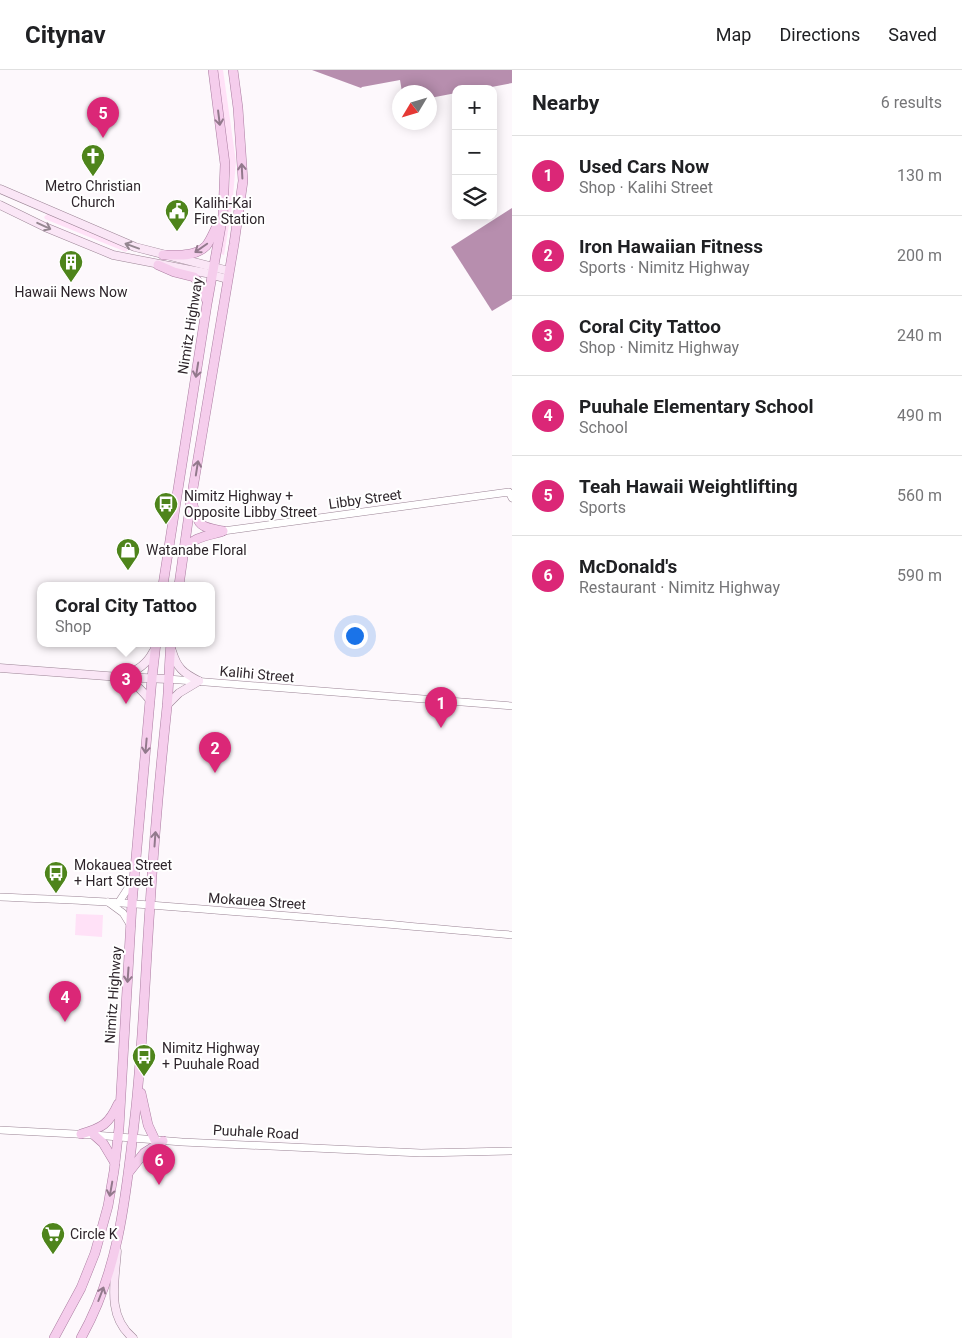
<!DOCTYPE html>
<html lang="en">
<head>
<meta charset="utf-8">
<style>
	body { margin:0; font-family:Roboto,sans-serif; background:#f6f6f6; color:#202124 }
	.controls { position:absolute; right:15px; top:15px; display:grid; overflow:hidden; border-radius:10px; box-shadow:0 2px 12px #0003 }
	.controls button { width:45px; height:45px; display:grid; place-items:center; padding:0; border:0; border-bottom:1px solid #e0e0e0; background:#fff; color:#202124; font:25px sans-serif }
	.compass { position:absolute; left:392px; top:15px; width:45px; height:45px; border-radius:50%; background:#fff; box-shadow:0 2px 12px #0003; rotate:232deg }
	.you { position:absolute; left:354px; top:565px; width:18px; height:18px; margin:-12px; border:4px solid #fff; border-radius:50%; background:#1a73e8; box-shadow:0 0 0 8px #1a73e833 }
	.badge { display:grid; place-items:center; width:32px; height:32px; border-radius:50%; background:#db2777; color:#fff; font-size:16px; font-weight:700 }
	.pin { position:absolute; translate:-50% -41px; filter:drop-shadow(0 1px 2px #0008) }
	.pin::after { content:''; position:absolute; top:26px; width:18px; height:15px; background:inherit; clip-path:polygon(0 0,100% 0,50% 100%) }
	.popup { position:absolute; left:37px; top:512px; width:178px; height:65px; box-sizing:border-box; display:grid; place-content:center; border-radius:10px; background:#fff; filter:drop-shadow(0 1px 4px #0005); font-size:16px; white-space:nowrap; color:#757577 }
	.popup b { font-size:19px; color:#202124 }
	.popup::after { content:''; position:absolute; left:50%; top:100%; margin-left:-10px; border:10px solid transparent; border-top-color:#fff }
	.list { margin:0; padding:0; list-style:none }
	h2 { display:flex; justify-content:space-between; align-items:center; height:65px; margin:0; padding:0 20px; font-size:21px }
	h2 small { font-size:16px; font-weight:400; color:#757577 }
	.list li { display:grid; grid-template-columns:32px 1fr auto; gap:15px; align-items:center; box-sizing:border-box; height:80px; padding:0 20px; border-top:1px solid #e0e0e0 }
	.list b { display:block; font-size:19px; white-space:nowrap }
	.list p { margin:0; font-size:16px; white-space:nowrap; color:#757577 }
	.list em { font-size:16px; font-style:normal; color:#757577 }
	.icon { flex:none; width:28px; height:28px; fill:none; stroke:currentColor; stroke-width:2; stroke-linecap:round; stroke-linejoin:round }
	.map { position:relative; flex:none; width:512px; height:1268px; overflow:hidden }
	header { display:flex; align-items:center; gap:30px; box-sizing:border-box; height:70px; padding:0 25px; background:#fff; border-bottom:1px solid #e0e0e0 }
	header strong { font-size:24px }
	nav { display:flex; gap:28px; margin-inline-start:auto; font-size:18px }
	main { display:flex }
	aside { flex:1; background:#fff }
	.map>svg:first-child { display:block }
	.green { fill:#ffe1f7 }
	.water { fill:#b78eae }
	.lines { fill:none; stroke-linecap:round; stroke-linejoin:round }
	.tertiary-casing { stroke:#9b8495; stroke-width:8 }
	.secondary-casing { stroke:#9b8495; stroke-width:9 }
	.primary-casing { stroke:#ab7da1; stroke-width:10 }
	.tertiary { stroke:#fff; stroke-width:7 }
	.secondary { stroke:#fae6f6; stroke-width:8 }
	.primary { stroke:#f5cdec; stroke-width:9 }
	.oneway { stroke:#92798c }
	.oneway2 { stroke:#948690 }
	.labels { text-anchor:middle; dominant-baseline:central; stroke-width:4; stroke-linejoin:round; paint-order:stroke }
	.poi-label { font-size:14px; fill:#2e252b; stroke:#fff; text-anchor:start }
	.street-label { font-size:14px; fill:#2e252b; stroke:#fff }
</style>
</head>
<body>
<header>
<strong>Citynav</strong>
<nav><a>Map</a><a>Directions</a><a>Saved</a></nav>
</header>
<main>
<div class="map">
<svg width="512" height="1268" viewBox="0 0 512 1268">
	<rect width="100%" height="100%" fill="#fdf8fc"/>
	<g class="green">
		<polygon points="215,0 223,0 236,92 232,137 224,185 220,184 228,138 230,108"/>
		<polygon points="47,144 49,144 124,176 128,180 126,182 45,149 44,147"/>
		<polygon points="76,844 103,845 102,867 75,865"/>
	</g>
	<g class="water">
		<polygon points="312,0 512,0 512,13 481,19 456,19 456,23 430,28 430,22 402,22 400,10 362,17 361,18"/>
		<polygon points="512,138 512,229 492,241 451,177"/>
	</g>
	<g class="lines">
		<g class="tertiary-casing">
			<g id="tertiary">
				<polyline points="223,461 509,422 512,428"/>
				<polyline points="168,609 512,636"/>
				<path d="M0 827C40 829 81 830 122 833 252 842 382 854 512 865"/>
				<polyline points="108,832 123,843 131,856"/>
				<polyline points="119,832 132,812"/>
				<polyline points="0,1060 94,1065 182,1072 421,1083 512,1081"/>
			</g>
		</g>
		<g class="secondary-casing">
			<g id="secondary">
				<polyline points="0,119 135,177 229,201"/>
				<polyline points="0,135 45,157 113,185 206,203 227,209"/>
				<path d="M172 581C177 598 183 603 199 611"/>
				<polyline points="0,598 120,607 168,609"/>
				<path d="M124 605C137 601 147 594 153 582"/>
				<path d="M124 609C136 613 142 621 150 630"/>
				<polyline points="167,635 179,623 199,611"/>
				<path d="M117 1181C115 1211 106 1246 133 1268"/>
			</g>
		</g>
		<g class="primary-casing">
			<g id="primary">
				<path d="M163 185C178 185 195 187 206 176 211 170 214 161 218 154"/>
				<polyline points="158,195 174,202 194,207 201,216 206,229"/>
				<path d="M193 435C198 458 203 457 223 461"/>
				<path d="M185 480C193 467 206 466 221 462"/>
				<polyline points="163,515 207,234 223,145 225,94 213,0"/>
				<polyline points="179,515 191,430 234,174 243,111 238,38 233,0"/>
				<polyline points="141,1023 148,1055 155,1070"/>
				<path d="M81 1064C102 1058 109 1054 118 1034"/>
				<polyline points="94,1065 103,1073 115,1093"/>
				<polyline points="129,1102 144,1083 163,1071"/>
				<polyline points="54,1268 81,1218 95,1183 108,1136 114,1101 119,1058 132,833 152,608 156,573"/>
				<path d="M81 1268C120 1199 126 1124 135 1046 143 976 145 906 150 836 154 769 160 703 167 637 169 615 169 594 171 573"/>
			</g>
		</g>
		<use href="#tertiary" class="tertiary"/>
		<use href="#secondary" class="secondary"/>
		<use href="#primary" class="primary"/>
	</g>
	<defs><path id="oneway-shaft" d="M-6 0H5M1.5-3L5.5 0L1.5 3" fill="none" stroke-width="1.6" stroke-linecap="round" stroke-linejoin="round" transform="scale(1.25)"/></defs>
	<g class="oneway">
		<use href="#oneway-shaft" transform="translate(219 48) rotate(83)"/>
		<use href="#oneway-shaft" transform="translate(242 101) rotate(-93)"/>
		<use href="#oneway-shaft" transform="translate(201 178) rotate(145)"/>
		<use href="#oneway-shaft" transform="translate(197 300) rotate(99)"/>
		<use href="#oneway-shaft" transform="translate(197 398) rotate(-81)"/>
		<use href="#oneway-shaft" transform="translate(146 676) rotate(95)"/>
		<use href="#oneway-shaft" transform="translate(155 769) rotate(-86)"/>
		<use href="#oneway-shaft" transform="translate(128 905) rotate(94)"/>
		<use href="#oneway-shaft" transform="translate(111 1119) rotate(100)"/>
		<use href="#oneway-shaft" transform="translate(101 1224) rotate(-69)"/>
	</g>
	<g class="oneway2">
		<use href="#oneway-shaft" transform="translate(44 156) rotate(25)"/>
		<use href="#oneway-shaft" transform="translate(132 176) rotate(-160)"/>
	</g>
	<defs>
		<g id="church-pin" transform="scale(1.25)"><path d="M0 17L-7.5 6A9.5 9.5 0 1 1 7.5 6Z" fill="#4e841b" stroke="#fff"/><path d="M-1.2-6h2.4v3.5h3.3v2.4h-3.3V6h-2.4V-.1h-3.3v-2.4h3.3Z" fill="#fff"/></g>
		<g id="civic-pin" transform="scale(1.25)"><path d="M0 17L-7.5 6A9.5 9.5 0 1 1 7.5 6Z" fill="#4e841b" stroke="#fff"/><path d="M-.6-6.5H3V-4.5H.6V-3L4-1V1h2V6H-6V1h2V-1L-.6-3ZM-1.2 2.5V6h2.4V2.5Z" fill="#fff"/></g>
		<g id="building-pin" transform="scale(1.25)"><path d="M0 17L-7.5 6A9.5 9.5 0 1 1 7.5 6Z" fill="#4e841b" stroke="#fff"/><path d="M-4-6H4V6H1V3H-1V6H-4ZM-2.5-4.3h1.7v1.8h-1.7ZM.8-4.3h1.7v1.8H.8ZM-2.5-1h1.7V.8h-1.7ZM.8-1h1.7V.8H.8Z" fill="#fff"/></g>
		<g id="bus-pin" transform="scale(1.25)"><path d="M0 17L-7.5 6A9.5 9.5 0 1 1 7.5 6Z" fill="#4e841b" stroke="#fff"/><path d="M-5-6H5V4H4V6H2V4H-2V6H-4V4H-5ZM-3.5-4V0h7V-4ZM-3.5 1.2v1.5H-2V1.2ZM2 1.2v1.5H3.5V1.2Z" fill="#fff"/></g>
		<g id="shop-pin" transform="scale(1.25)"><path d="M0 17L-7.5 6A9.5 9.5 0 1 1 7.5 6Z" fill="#4e841b" stroke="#fff"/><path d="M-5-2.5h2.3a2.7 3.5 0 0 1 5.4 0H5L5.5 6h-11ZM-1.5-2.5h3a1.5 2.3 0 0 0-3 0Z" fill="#fff"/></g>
		<g id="supermarket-pin" transform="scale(1.25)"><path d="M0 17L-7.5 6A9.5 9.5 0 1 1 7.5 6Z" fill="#4e841b" stroke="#fff"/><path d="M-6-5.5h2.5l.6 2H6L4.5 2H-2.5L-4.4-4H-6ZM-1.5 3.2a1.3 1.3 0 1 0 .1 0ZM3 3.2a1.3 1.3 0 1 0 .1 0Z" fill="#fff"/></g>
	</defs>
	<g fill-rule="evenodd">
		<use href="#church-pin" x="93" y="86"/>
		<use href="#civic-pin" x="177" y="141"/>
		<use href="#building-pin" x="71" y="192"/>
		<use href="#bus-pin" x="166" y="434"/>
		<use href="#shop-pin" x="128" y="480"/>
		<use href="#bus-pin" x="56" y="803"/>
		<use href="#bus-pin" x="144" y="986"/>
		<use href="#supermarket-pin" x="53" y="1164"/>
	</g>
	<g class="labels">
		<g class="poi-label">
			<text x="93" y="116" text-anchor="middle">Metro Christian<tspan x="93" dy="16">Church</tspan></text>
			<text x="194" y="133">Kalihi-Kai<tspan x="194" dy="16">Fire Station</tspan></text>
			<text x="71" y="222" text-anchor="middle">Hawaii News Now</text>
			<text x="184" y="426">Nimitz Highway +<tspan x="184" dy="16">Opposite Libby Street</tspan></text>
			<text x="146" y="480">Watanabe Floral</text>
			<text x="74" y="795">Mokauea Street<tspan x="74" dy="16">+ Hart Street</tspan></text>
			<text x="162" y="978">Nimitz Highway<tspan x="162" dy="16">+ Puuhale Road</tspan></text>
			<text x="70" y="1164">Circle K</text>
		</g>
		<g class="street-label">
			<text transform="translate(190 256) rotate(-81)">Nimitz Highway</text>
			<text transform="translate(365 429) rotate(-8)">Libby Street</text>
			<text transform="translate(257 604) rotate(5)">Kalihi Street</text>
			<text transform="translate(257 831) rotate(4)">Mokauea Street</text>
			<text transform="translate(113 925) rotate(-86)">Nimitz Highway</text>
			<text transform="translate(256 1062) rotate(3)">Puuhale Road</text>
		</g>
	</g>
</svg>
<div class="controls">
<button>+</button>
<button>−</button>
<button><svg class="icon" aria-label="layers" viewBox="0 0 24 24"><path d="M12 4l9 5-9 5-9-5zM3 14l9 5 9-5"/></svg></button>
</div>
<svg class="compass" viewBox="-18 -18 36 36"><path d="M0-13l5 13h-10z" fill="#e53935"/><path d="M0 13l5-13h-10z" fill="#757577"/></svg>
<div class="you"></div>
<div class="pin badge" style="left:441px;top:658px">1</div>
<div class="pin badge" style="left:215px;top:703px">2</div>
<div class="pin badge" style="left:126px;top:634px">3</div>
<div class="popup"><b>Coral City Tattoo</b>Shop</div>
<div class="pin badge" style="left:65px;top:952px">4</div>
<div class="pin badge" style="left:103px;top:68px">5</div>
<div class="pin badge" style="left:159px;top:1115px">6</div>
</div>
<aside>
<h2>Nearby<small>6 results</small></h2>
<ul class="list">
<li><span class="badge">1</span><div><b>Used Cars Now</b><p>Shop · Kalihi Street</p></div><em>130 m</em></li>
<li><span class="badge">2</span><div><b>Iron Hawaiian Fitness</b><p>Sports · Nimitz Highway</p></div><em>200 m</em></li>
<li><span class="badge">3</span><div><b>Coral City Tattoo</b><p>Shop · Nimitz Highway</p></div><em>240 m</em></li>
<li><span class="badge">4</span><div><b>Puuhale Elementary School</b><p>School</p></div><em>490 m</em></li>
<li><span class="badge">5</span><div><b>Teah Hawaii Weightlifting</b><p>Sports</p></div><em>560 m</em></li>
<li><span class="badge">6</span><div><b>McDonald's</b><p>Restaurant · Nimitz Highway</p></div><em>590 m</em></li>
</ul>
</aside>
</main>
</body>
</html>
